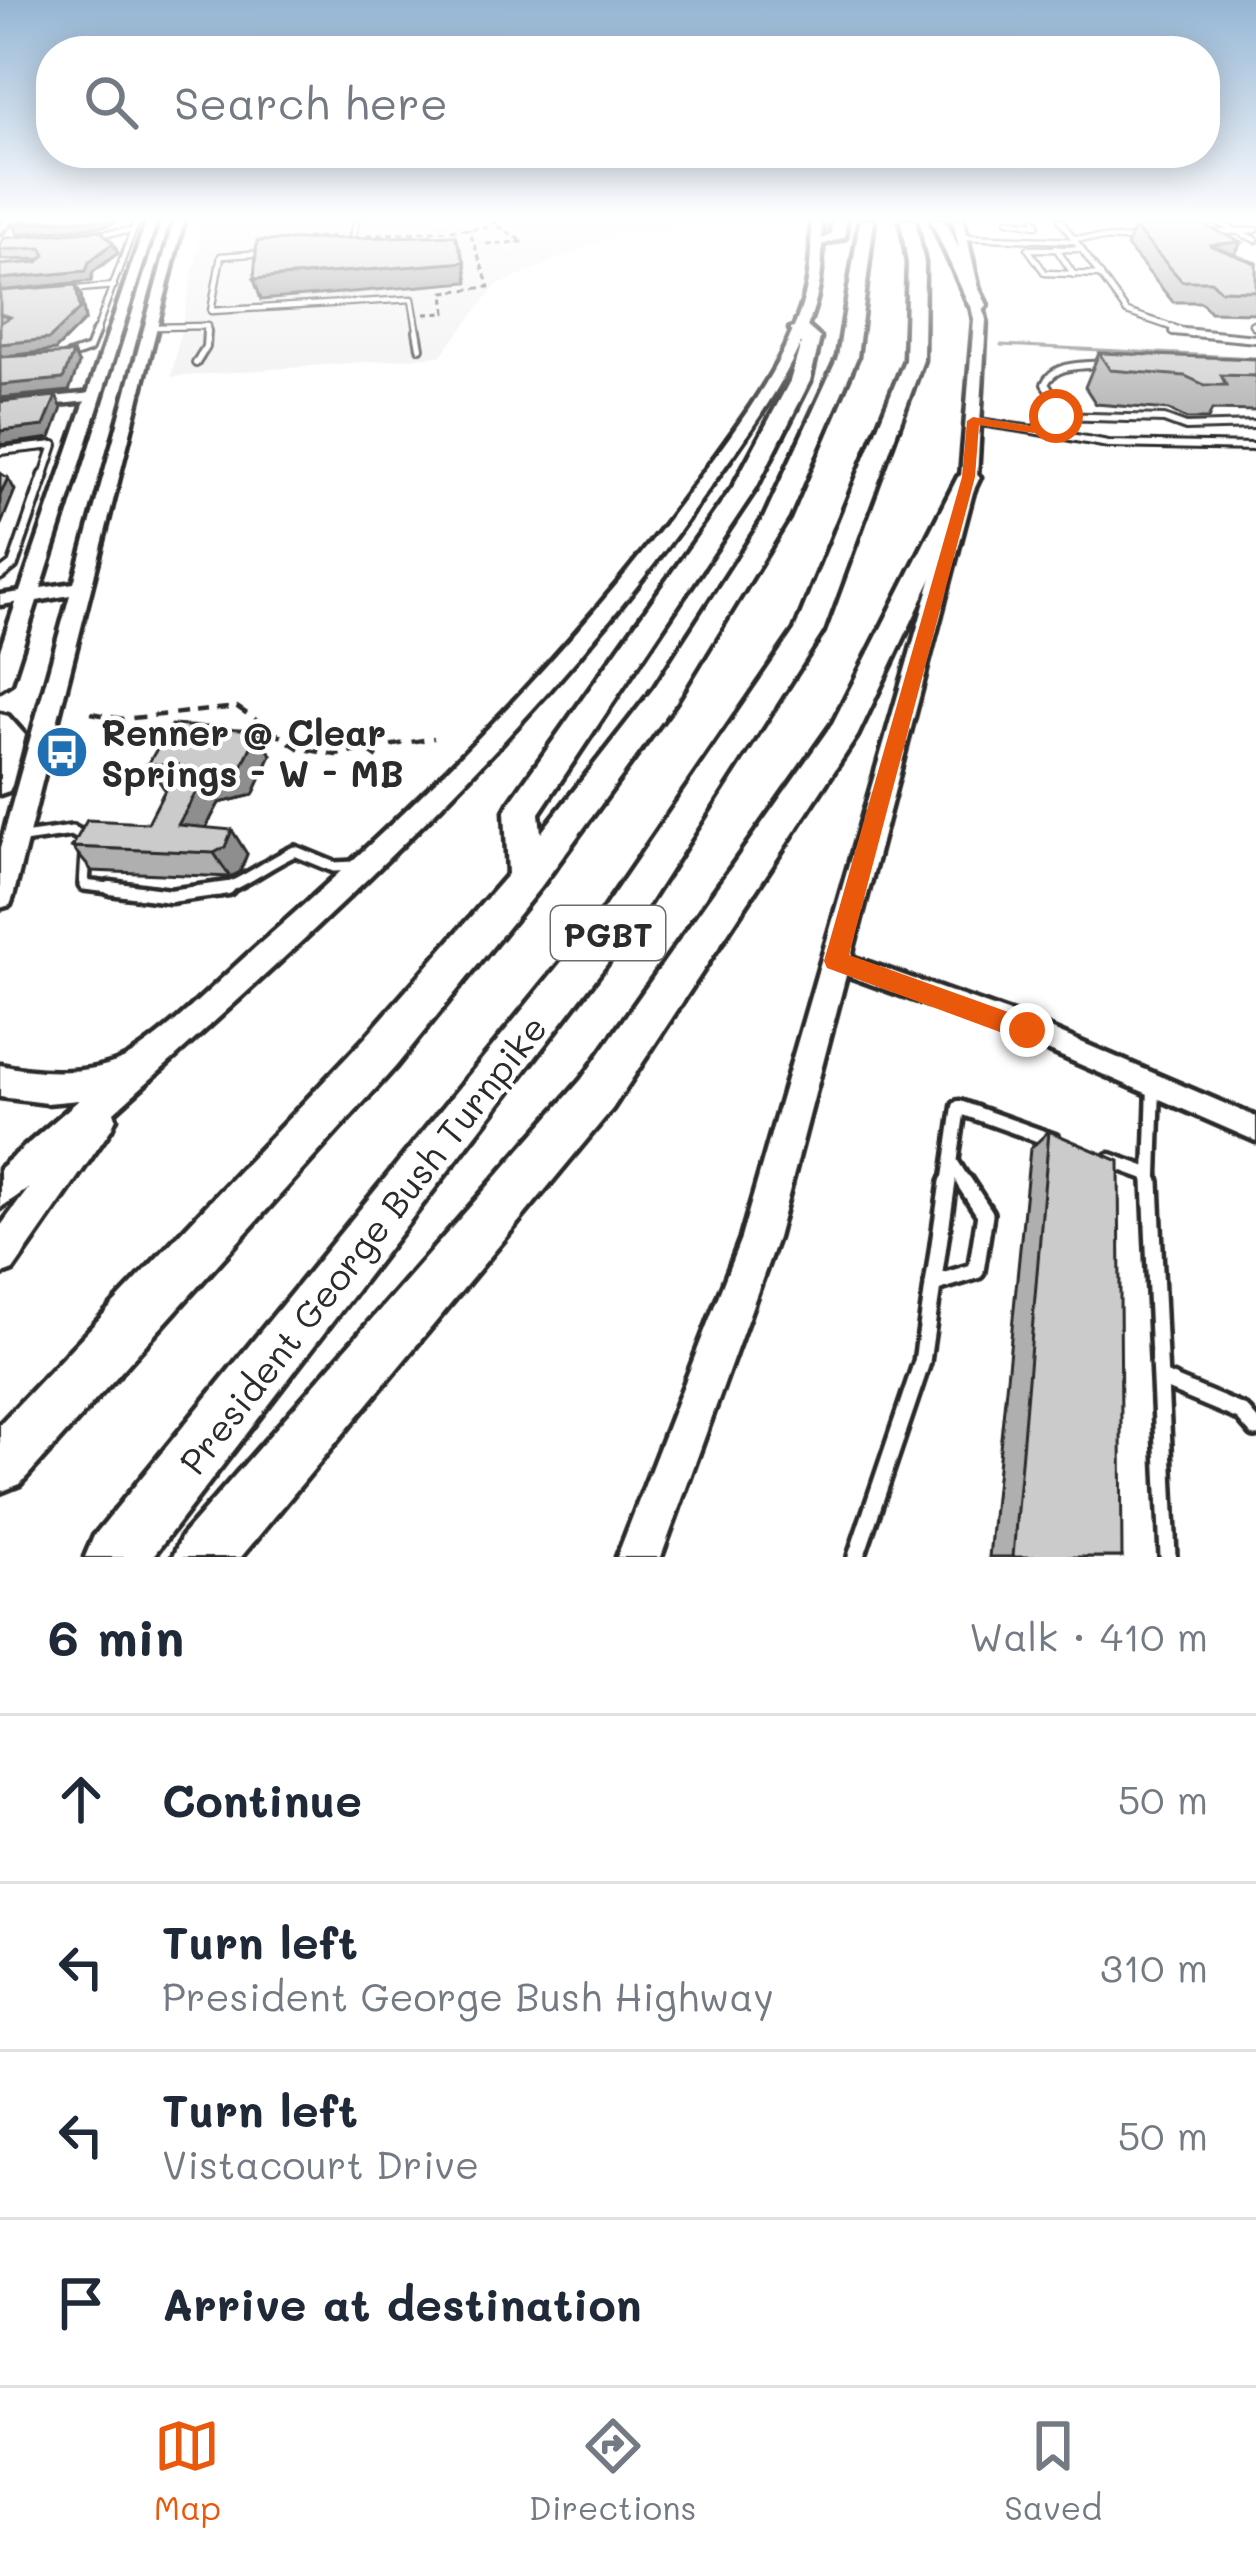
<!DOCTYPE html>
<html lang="en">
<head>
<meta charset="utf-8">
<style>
	body { margin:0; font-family:Mali,sans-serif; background:#f2f2f3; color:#1f2937 }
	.stop { position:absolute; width:36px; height:36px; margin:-27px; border:9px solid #ea580c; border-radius:50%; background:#fff }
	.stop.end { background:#ea580c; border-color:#fff; box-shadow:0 3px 12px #0008 }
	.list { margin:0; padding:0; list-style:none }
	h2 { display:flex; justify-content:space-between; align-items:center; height:156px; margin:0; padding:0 48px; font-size:51px }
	h2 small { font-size:39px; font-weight:400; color:#747a83 }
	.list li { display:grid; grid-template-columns:78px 1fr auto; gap:36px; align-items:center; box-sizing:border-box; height:168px; padding:0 48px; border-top:3px solid #e0e1e3 }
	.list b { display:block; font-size:45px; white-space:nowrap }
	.list p { margin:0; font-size:39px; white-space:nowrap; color:#747a83 }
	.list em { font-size:39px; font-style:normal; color:#747a83 }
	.icon { flex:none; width:66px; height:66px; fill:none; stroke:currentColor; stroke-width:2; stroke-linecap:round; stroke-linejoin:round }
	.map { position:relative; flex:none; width:1256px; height:1557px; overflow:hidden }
	.search { position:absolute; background:#fff; box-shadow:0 6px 30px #0003; left:36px; right:36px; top:36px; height:132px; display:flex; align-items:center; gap:30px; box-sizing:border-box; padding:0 42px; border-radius:48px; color:#747a83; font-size:45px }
	.sheet { height:828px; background:#fff }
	nav { display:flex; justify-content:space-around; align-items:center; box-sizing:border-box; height:168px; border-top:3px solid #e0e1e3; background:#fff; font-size:33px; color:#747a83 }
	nav a { display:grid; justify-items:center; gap:6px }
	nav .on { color:#ea580c }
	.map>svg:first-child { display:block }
	.built { fill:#efefef }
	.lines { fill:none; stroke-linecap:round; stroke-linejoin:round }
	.stream { stroke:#7e7e7e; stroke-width:3 }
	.service-far5-casing { stroke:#2b2b2b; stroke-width:9 }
	.service-far4-casing { stroke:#2b2b2b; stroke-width:12 }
	.service-far3-casing { stroke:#2b2b2b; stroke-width:15 }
	.service-far2-casing { stroke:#2b2b2b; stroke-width:18 }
	.service-far1-casing { stroke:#2b2b2b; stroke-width:21 }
	.service-casing { stroke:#2b2b2b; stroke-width:24 }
	.minor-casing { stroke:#2b2b2b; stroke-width:9 }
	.tertiary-casing { stroke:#2b2b2b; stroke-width:9 }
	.secondary-casing { stroke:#2b2b2b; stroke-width:9 }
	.motorway-casing { stroke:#2b2b2b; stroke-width:9 }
	.path-far1 { stroke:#2b2b2b; stroke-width:3; stroke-dasharray:6 4.5; stroke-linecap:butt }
	.path { stroke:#2b2b2b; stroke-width:4.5; stroke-dasharray:12 9; stroke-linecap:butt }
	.service-far5 { stroke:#fff; stroke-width:4.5 }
	.service-far4 { stroke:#fff; stroke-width:6 }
	.service-far3 { stroke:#fff; stroke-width:8 }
	.service-far2 { stroke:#fff; stroke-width:9 }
	.service-far1 { stroke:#fff; stroke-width:12 }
	.service { stroke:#fff; stroke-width:15 }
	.minor { fill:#fff; fill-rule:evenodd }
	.tertiary { fill:#fff; fill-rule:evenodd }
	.secondary { fill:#fff; fill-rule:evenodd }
	.motorway { fill:#fff; fill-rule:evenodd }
	.wall { fill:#afafaf; stroke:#2b2b2b; stroke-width:3 }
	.shaded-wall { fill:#8e8e8e; stroke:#2b2b2b; stroke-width:3 }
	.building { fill:#cbcbcb; stroke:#2b2b2b; stroke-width:3 }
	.route { fill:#ea580c }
	.labels { text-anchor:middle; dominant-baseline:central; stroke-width:9; stroke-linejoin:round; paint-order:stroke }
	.shield { fill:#fff; stroke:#6b6b6b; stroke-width:3 }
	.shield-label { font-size:33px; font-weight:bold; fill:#2b2b2b }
	.poi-label { font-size:36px; font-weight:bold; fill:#2b2b2b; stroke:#fff; text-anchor:start }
	.street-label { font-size:36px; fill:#2b2b2b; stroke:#fff }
</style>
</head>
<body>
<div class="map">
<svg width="1256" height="1557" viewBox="0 0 1256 1557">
	<rect width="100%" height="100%" fill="#fff"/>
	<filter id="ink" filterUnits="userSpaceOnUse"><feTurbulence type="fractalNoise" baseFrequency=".00833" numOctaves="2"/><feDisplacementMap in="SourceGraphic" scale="24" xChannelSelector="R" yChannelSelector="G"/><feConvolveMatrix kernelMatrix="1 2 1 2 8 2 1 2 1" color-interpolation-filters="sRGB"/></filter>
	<g filter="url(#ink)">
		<polygon class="built" points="204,220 791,220 791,221 621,232 496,286 440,356 171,377"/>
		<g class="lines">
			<polyline class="stream" points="1001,345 1256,358"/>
			<g class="service-far5-casing">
				<g id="service-far5">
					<polyline points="1008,220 1037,225 1035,220"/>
					<polyline points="1060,220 1127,312 1192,334"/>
					<polyline points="1211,220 1256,240"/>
					<polyline points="1211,233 1256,230"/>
					<polyline points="96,234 133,231"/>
					<polyline points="964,237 1076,241"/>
					<polyline points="1074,238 1140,239"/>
					<polyline points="349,247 357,220"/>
					<polyline points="1056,248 1074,275"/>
					<polyline points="1082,249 1028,249 1045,273 1101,275"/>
					<polyline points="266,253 221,256 211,311 412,299 418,334"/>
					<polyline points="66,290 114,286"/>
					<polyline points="1256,322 1252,324 1256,328"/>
					<polyline points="151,327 207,326 207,334"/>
					<polyline points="95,334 137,220"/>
				</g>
			</g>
			<g class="service-far4-casing">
				<g id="service-far4">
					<polyline points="417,331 420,348"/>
					<polyline points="1173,331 1256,339"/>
					<polyline points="66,357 89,349 96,331"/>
					<polyline points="196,363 206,347 207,331"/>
					<path d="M1067 416 1045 384C1055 362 1086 366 1107 364"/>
					<polyline points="973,421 1033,430 1056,416 1164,419 1186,427 1256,425"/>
					<polyline points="1033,430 1108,444 1256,447"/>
					<polyline points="0,451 54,445 43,478"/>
				</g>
			</g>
			<g class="service-far3-casing">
				<polyline id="service-far3" points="0,575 13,565 44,475"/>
			</g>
			<g class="service-far2-casing">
				<g id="service-far2">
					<polyline points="16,839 72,831 87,839"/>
					<polyline points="86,854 84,885 134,891"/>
					<path d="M219 891C247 882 267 863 295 851L334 867 355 866"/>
				</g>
			</g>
			<g class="service-far1-casing">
				<g id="service-far1">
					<polyline points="110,888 170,896 228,888"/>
					<polyline points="1110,1160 1151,1175 1154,1086"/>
					<polyline points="952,1163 966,1185"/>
					<polyline points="1151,1175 1151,1185"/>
					<polyline points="948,1185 959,1107 1054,1141"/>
				</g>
			</g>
			<g class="service-casing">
				<g id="service">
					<polyline points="1151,1182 1168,1557"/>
					<polyline points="933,1284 976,1271 985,1214 964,1182"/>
					<polyline points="1161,1379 1242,1413 1256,1429"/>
					<polyline points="856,1557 922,1362 948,1182"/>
				</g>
			</g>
			<g class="minor-casing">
				<g id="minor">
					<polygon points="5,220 13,220 0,233 0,226"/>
					<polygon points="835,951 1027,1019 1256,1117 1256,1141 1022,1039 827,968 824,961 827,954"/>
				</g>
			</g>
			<g class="tertiary-casing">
				<g id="tertiary">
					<polygon points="93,393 99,397 98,400 0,410 0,402"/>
					<polygon points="28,591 37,596 34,600 0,605 0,595"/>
				</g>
			</g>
			<g class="secondary-casing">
				<g id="secondary">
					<polygon points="147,220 157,220 41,588 74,583 174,220 184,220 13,897 10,905 0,908 0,848 70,595 37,601 11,682 0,689 0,650"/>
					<path d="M811 220H821C823 251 823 280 813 310 792 378 744 439 703 497 539 731 325 922 114 1112L116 1118 111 1129 13 1270 0 1275V1227L29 1188 0 1208V1168L79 1100 47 1103 0 1097V1065C39 1074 98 1076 132 1054 171 1030 220 979 256 947 418 806 571 655 698 480 737 427 780 372 801 309 811 280 812 251 811 220Z"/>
					<polygon points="953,220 963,220 986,320 977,477 777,1238 661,1557 617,1557 741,1238 961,477 974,320"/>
					<polygon points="0,714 8,716 25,735 12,785 9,791 0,794"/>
				</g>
			</g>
			<g class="motorway-casing">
				<g id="motorway">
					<polygon points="832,220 846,220 845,237 813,248 813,242 831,235"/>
					<polygon points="860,220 874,220 857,357 788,518 676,701 542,885 396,1066 20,1484 0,1492 0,1424 366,1037 508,874 505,811 510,802 733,487 790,381 802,340 790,329 805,325 820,338 810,381 756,488 539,813 541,833 655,687 764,518 838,357"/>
					<polygon points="901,220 915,220 924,263 923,360 823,631 625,940 152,1557 85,1557 94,1536 599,916 795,630 905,360 908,263"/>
					<polygon points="931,220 945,220 987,305 984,309 969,305"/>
					<polygon points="969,470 980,477 857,736 612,1109 241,1557 173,1557 182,1536 582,1079 833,723 958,477"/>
				</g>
			</g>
			<g class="path-far1">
				<polyline points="367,235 485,228 502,220"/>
				<polyline points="306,238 338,236"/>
				<polyline points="486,244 524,242 496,225"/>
				<polyline points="425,314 446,313 444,292 489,287 469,229"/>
			</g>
			<g class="path">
				<polyline points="91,713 123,719 237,707 298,748 336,755 434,738"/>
				<polyline points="368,751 378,758 388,781"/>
			</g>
			<use href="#service-far5" class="service-far5"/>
			<use href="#service-far4" class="service-far4"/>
			<use href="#service-far3" class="service-far3"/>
			<use href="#service-far2" class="service-far2"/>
			<use href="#service-far1" class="service-far1"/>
			<use href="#service" class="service"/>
			<use href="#minor" class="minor"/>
			<use href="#tertiary" class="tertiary"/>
			<use href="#secondary" class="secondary"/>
			<use href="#motorway" class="motorway"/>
		</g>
		<g class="wall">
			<polygon points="1134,227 1241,242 1235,255 1256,263 1256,313 1210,312 1201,302 1173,302 1127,246"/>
			<polygon points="113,243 118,253 93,272 91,281 0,291 76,285 81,295 85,320 55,350 0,357 0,265 38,262 42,259 1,260 0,244"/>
			<polygon points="1099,353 1256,359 1256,411 1212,410 1208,419 1187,419 1169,410 1096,404 1085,387"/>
			<polygon points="271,755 253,795 219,803 206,827 247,854 240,872 230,877 92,871 72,847 148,823 165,790 148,764"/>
			<polygon points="1049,1131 1122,1557 989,1557 1030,1149"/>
		</g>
		<g class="shaded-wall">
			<polygon points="67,220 120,220 106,226 18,234 13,224"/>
			<polygon points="1241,242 1231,262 1209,245"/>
			<polygon points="113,243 118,253 93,272 91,281 0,291 0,279 89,262"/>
			<polygon points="465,262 468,282 261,300 254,279"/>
			<polygon points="76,285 81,295 85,320 55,350 0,357 0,344"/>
			<polygon points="73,353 79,364 69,391 0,398 0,385"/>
			<polygon points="56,396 62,408 51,438 0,445 0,431"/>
			<polygon points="8,478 15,490 0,527 0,495"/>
			<polygon points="259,730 271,755 253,795 219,803 194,850 178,825 204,778"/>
			<polygon points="232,830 247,854 240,872 230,877 214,853"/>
		</g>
		<g class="building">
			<polygon points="16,220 67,220 13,224"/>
			<polygon points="1202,224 1241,242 1209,245 1256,263 1256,291 1220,290 1211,281 1182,281 1134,227"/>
			<polygon points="100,230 113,243 89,262 86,271 0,279 0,265 38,262 45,255 41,248 0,250 0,244 4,238"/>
			<polygon points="455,235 465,262 254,279 257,241"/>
			<polygon points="76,285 80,309 49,339 0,344 0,323 10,317 0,314 0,291"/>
			<polygon points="73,353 63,379 0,385 0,357"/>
			<polygon points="1099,353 1256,359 1256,376 1221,375 1226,385 1205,385 1185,376 1110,370"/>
			<polygon points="56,396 44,426 0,431 0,402"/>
			<polygon points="0,473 8,478 0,495"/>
			<polygon points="171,725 259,730 240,770 204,778 178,825 232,830 225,847 214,853 72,847 87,820 148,823 178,765 148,764"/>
			<polygon points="1049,1131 1119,1161 1122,1557 1013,1557"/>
		</g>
	</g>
	<linearGradient id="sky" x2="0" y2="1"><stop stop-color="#94b5d4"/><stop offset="0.5" stop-color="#fff"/><stop offset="1" stop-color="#fff" stop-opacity="0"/></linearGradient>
	<rect width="1256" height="438" fill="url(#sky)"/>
	<polygon class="route" points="1052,413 1062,416 1034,433 979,425 975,477 849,955 1036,1022 1036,1038 1027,1042 827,968 824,961 962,477 967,421 973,417 1031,426"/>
	<defs>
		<g id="bus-disc" transform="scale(2.7)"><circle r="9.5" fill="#1f6fb2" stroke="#fff"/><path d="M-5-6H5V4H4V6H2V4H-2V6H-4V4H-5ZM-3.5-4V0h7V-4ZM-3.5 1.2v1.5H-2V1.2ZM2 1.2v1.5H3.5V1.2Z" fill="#fff"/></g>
	</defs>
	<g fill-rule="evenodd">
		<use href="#bus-disc" x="62" y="752"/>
	</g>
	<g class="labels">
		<rect class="shield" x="551" y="906" width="114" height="54" rx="9"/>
		<g class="shield-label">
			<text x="608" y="933">PGBT</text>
		</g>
		<g class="poi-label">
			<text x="101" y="731">Renner @ Clear<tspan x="101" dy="41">Springs - W - MB</tspan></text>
		</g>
		<g class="street-label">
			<text transform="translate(362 1244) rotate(-52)">President George Bush Turnpike</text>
		</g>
	</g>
</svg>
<div class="stop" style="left:1056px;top:416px"></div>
<div class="stop end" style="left:1027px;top:1030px"></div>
<div class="search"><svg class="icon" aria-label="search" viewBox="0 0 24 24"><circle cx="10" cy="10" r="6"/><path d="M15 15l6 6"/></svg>Search here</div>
</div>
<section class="sheet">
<h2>6 min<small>Walk · 410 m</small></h2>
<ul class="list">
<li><svg class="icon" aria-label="ahead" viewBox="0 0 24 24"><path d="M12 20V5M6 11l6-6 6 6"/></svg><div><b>Continue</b></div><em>50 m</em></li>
<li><svg class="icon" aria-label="left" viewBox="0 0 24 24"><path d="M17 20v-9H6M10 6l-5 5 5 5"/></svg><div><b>Turn left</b><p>President George Bush Highway</p></div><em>310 m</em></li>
<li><svg class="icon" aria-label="left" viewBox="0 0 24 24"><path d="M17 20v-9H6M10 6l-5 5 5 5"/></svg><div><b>Turn left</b><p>Vistacourt Drive</p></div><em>50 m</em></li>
<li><svg class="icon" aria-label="arrive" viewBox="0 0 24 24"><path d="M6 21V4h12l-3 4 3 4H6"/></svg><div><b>Arrive at destination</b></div></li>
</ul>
</section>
<nav>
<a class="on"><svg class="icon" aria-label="map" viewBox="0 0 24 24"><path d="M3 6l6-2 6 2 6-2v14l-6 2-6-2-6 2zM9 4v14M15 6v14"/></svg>Map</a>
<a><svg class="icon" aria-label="directions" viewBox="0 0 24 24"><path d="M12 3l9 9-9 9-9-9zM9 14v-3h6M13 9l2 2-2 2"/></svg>Directions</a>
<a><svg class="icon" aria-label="saved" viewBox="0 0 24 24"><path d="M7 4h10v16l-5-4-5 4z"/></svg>Saved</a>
</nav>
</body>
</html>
